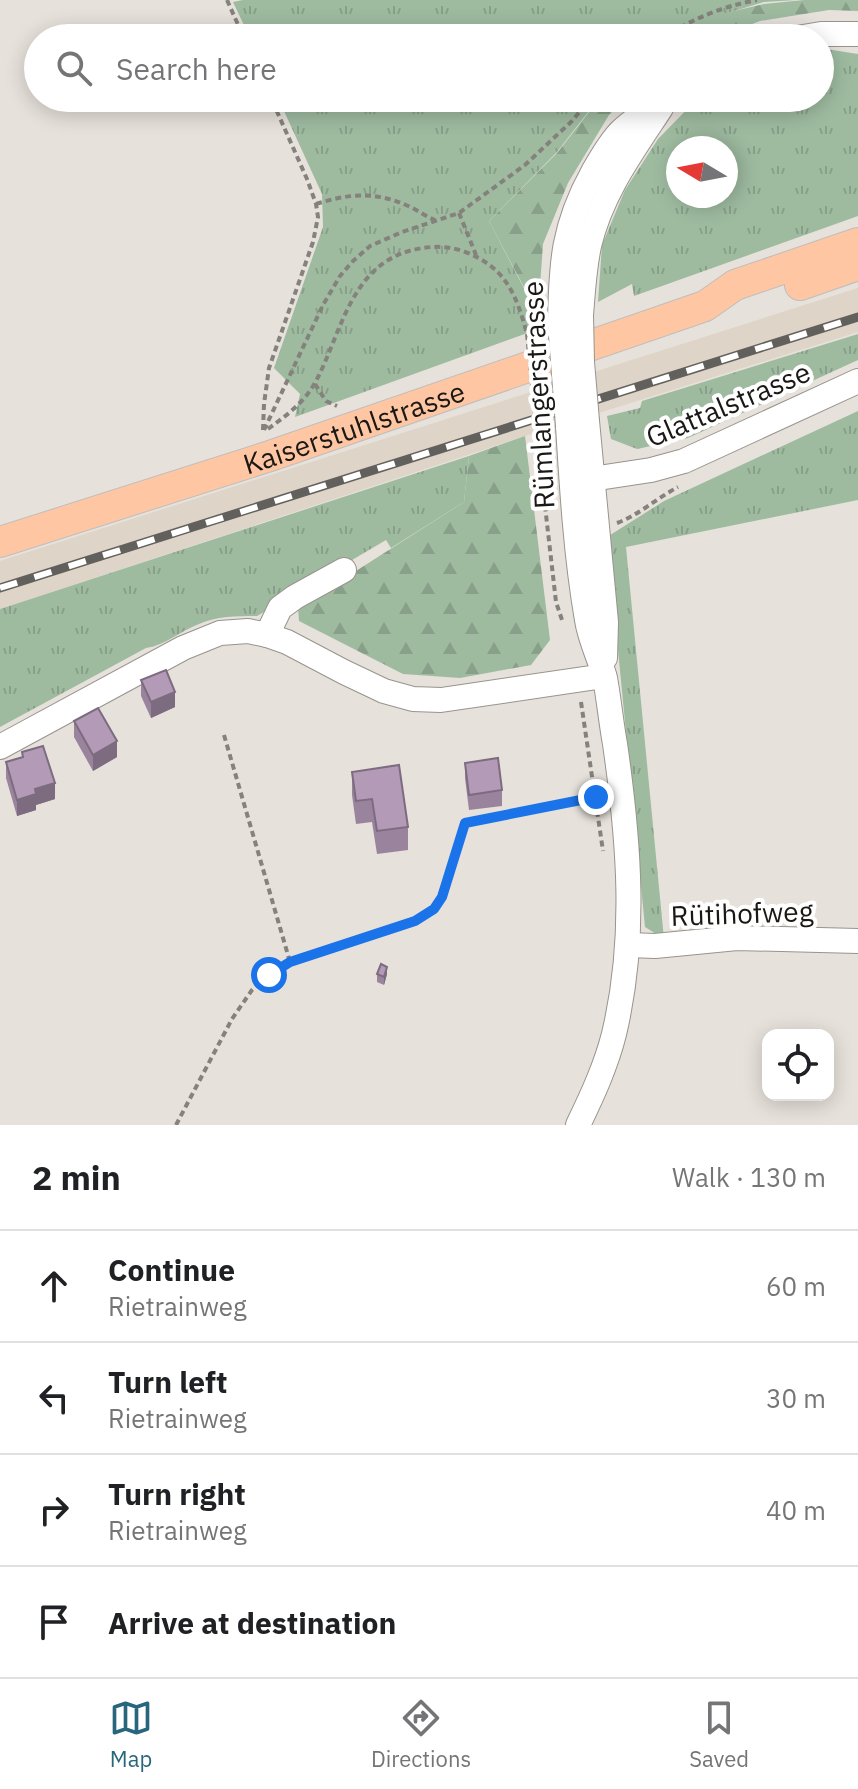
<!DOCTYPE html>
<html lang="en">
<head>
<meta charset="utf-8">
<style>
	body { margin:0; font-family:"IBM Plex Sans",sans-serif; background:#f6f6f6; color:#202124 }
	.controls { position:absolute; right:24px; bottom:24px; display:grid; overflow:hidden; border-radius:16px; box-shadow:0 4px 20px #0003 }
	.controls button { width:72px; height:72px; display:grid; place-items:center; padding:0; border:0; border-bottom:2px solid #e0e0e0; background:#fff; color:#202124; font:40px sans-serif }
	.compass { position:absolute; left:666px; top:136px; width:72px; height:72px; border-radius:50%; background:#fff; box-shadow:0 4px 20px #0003; rotate:280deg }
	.stop { position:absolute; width:24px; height:24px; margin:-18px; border:6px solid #1a73e8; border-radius:50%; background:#fff }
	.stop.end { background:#1a73e8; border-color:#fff; box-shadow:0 2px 8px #0008 }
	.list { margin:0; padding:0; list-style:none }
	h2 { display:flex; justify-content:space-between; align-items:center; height:104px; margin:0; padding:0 32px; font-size:34px }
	h2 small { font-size:26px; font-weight:400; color:#757577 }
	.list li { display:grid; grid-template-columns:52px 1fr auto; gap:24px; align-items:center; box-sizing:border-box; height:112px; padding:0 32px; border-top:2px solid #e0e0e0 }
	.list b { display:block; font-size:30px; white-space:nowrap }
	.list p { margin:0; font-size:26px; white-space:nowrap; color:#757577 }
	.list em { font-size:26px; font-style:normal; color:#757577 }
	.icon { flex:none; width:44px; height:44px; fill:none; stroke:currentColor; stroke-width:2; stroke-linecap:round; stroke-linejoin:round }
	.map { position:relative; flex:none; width:858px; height:1125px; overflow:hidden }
	.search { position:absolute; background:#fff; box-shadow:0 4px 20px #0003; left:24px; right:24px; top:24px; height:88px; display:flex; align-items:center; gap:20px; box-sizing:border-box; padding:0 28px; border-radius:44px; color:#757577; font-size:30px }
	.sheet { height:552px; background:#fff }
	nav { display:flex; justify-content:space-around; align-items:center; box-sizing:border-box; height:112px; border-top:2px solid #e0e0e0; background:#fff; font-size:22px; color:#757577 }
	nav a { display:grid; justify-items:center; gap:4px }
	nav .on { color:#27667c }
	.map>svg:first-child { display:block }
	.built { fill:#ded4c7 }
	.grass { fill:url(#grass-tufts); fill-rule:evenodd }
	.forest { fill:url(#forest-firs) }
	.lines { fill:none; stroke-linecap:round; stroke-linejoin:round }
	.minor-casing { stroke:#98948d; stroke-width:26 }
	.major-casing { stroke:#bfbebd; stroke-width:32 }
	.path { stroke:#85817c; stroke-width:4; stroke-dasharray:6 4; stroke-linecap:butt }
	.minor { stroke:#fff; stroke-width:24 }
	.major { stroke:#fec6a2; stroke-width:30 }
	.rail-casing { stroke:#62605c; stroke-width:9 }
	.rail { stroke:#fff; stroke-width:6; stroke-dasharray:18; stroke-linecap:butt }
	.minor-bridge-casing { stroke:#98948d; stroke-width:26; stroke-linecap:butt }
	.path-bridge { stroke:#85817c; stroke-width:4; stroke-dasharray:6 4; stroke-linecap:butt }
	.minor-bridge { stroke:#fff; stroke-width:24 }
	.wall { fill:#9a849d }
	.shaded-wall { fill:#7d6c80 }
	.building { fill:#b39ab7; stroke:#7d6c80; stroke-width:2 }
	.route { stroke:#1a73e8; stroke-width:10 }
	.labels { text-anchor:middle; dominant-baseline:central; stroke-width:8; stroke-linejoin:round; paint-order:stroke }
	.street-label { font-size:28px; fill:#191815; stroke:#fff }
</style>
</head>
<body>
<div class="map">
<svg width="858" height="1125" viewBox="0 0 858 1125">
	<defs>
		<pattern id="grass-tufts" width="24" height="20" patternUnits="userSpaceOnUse" patternTransform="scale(2)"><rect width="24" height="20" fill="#9ebba0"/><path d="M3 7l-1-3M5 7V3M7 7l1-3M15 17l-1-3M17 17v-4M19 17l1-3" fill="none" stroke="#88a089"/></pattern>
		<pattern id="forest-firs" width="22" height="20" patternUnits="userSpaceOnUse" patternTransform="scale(2)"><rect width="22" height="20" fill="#9ebba0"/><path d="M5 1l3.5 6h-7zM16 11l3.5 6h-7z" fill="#88a089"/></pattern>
	</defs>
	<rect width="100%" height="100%" fill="#e6e1da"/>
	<polygon class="built" points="858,288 858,332 525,436 0,609 0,561"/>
	<g class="grass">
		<polygon points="243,0 796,0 764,2 711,18 676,38 250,38 233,2"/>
		<path d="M826 49 858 54V216L634 296 632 284 598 302 602 245 625 190 658 139 698 98H820V50ZM678 148H726V196H678Z"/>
		<polygon points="278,98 599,98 557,152 489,221 544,327 295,417 300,394 274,368 323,227 322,194"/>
		<polygon points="858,334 858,360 688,438 637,449 611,439 607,416 640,408 642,401"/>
		<polygon points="858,411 858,500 626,547 664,939 645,927 607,537 664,501"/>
		<path d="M469 456 464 502 391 548 386 540 257 616C238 616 216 616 199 624 180 631 166 645 146 648L0 727V609Z"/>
	</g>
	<g class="forest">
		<polygon points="804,0 858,0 858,11 829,10 760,21 716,38 676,38 712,16 764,4"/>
		<polygon points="600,98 626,98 609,115 568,183 543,244 538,314 489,221 557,153"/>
		<polygon points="525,436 550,640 531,665 460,678 403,674 299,621 298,608 464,502 469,456"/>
	</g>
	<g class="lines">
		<g class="minor-casing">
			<g id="minor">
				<polyline points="797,38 821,34 858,34"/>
				<path d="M581 315C583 292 584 269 589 246 601 194 632 152 661 108"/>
				<path d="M560 323C561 263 563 226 593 172 601 158 610 142 621 131 635 118 651 108 667 98"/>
				<polyline points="587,421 606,622 605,658"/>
				<path d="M568 426C572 491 576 556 587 620 590 640 600 659 605 678 609 700 611 722 615 744 629 841 637 938 614 1034 606 1066 592 1096 578 1125"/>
				<polyline points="572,482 651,470 684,461 858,381"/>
				<polyline points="267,635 280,608 295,597 344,570"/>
				<polyline points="0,747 183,648 220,633 248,631 267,635 287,642 344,672 384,691 413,699 441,700 604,676"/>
				<polyline points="629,945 655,946 737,938 858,941"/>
			</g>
		</g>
		<g class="major-casing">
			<g id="major">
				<polyline points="800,285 858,265"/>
				<path id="s1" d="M0 542 270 456 705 306 735 285 858 243"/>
			</g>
		</g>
		<g class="path">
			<polyline points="227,0 244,38"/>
			<path d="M663 38C694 18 721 7 757 0"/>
			<path d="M316 204C348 194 374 191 406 205 416 209 425 216 435 220"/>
			<polyline points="459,213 476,255"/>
			<polyline points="315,384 326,401 337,406"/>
			<path d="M268 429C287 415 305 402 316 381 341 334 350 268 409 251 427 246 445 245 463 251 506 267 516 294 527 334"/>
			<polyline points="263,430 264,404 269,368 313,242 318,217 316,204 307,179 271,98"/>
			<polyline points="264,430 323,305 340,276 353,261 370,246 402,232 459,213 525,165 572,121 591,98"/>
			<polyline points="537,436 556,602 563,623"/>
			<path d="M617 523C639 515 657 498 678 487"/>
			<polyline points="581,702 603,851"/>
			<polyline points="224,735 290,962"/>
			<polyline points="176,1125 232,1019 252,990 269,975 290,962 415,921 434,909 442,897 465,823 596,797"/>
		</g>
		<use href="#minor" class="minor"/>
		<use href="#major" class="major"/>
		<g class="rail-casing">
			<polyline id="rail" points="0,588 858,317"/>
		</g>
		<use href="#rail" class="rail"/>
		<g class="minor-bridge-casing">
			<g id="minor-bridge">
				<polyline points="581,315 582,362 587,421"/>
				<polyline points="560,323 568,426"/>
			</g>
		</g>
		<polyline class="path-bridge" points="527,334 537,436"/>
		<use href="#minor-bridge" class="minor-bridge"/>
	</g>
	<g class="wall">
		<polygon points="141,680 175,707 151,718 141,696"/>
		<polygon points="74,721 117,757 93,771 74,737"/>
		<polygon points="22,752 55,799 36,805 36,810 17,816 6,778 6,762 22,757"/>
		<polygon points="465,763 502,790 502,806 469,810 465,778"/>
		<polygon points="352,772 408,827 408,850 377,854 372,822 356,824 352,795"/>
		<polygon points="377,974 387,974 384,985 377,982"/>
	</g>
	<g class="shaded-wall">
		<polygon points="175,692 175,707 151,718 151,702"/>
		<polygon points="117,741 117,757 93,771 93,755"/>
		<polygon points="55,783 55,799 36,805 36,810 17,816 17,800 35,789"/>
		<polygon points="387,967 387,974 384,985 384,977"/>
	</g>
	<g class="building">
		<polygon points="166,670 175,692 151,702 141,680"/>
		<polygon points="98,708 117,741 93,755 74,721"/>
		<polygon points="43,746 55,783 35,789 36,794 17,800 6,762 23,757 22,752"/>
		<polygon points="498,758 502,790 469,795 465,763"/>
		<polygon points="399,765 408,827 377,831 372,799 356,801 352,772"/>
		<polygon points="381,964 387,967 384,977 377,974"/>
	</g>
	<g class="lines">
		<polyline class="route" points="269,975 290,962 415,921 434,909 442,897 465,823 596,797"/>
	</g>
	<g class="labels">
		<g class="street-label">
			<text transform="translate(538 395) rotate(-93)">Rümlangerstrasse</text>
			<text transform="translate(728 404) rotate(-23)">Glattalstrasse</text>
			<text stroke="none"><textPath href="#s1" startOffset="372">Kaiserstuhlstrasse</textPath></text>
			<text transform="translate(742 913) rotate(-2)">Rütihofweg</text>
		</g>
	</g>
</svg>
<div class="controls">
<button><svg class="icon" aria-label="locate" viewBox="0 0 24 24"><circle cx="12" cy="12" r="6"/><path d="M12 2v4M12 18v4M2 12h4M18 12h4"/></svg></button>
</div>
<svg class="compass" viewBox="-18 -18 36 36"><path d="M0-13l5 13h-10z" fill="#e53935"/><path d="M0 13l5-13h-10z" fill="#757577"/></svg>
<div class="stop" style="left:269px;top:975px"></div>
<div class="stop end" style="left:596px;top:797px"></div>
<div class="search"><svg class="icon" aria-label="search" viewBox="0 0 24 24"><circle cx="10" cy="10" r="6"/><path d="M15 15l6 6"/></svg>Search here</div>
</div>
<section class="sheet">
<h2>2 min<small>Walk · 130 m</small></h2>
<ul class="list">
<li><svg class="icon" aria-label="ahead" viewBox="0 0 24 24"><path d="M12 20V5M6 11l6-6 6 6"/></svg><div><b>Continue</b><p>Rietrainweg</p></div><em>60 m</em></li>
<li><svg class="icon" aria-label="left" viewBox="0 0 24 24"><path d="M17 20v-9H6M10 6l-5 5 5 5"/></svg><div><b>Turn left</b><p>Rietrainweg</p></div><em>30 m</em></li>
<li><svg class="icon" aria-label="right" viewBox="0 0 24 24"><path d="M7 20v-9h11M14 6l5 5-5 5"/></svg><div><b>Turn right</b><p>Rietrainweg</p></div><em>40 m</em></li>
<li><svg class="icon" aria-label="arrive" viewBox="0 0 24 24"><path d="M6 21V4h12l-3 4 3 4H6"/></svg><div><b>Arrive at destination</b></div></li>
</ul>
</section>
<nav>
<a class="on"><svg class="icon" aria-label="map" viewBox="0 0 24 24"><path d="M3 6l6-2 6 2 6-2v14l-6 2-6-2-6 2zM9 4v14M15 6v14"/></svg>Map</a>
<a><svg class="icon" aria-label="directions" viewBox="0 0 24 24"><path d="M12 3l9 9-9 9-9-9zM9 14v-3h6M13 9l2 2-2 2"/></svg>Directions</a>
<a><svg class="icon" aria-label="saved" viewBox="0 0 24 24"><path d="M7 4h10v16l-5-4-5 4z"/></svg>Saved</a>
</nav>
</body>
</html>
